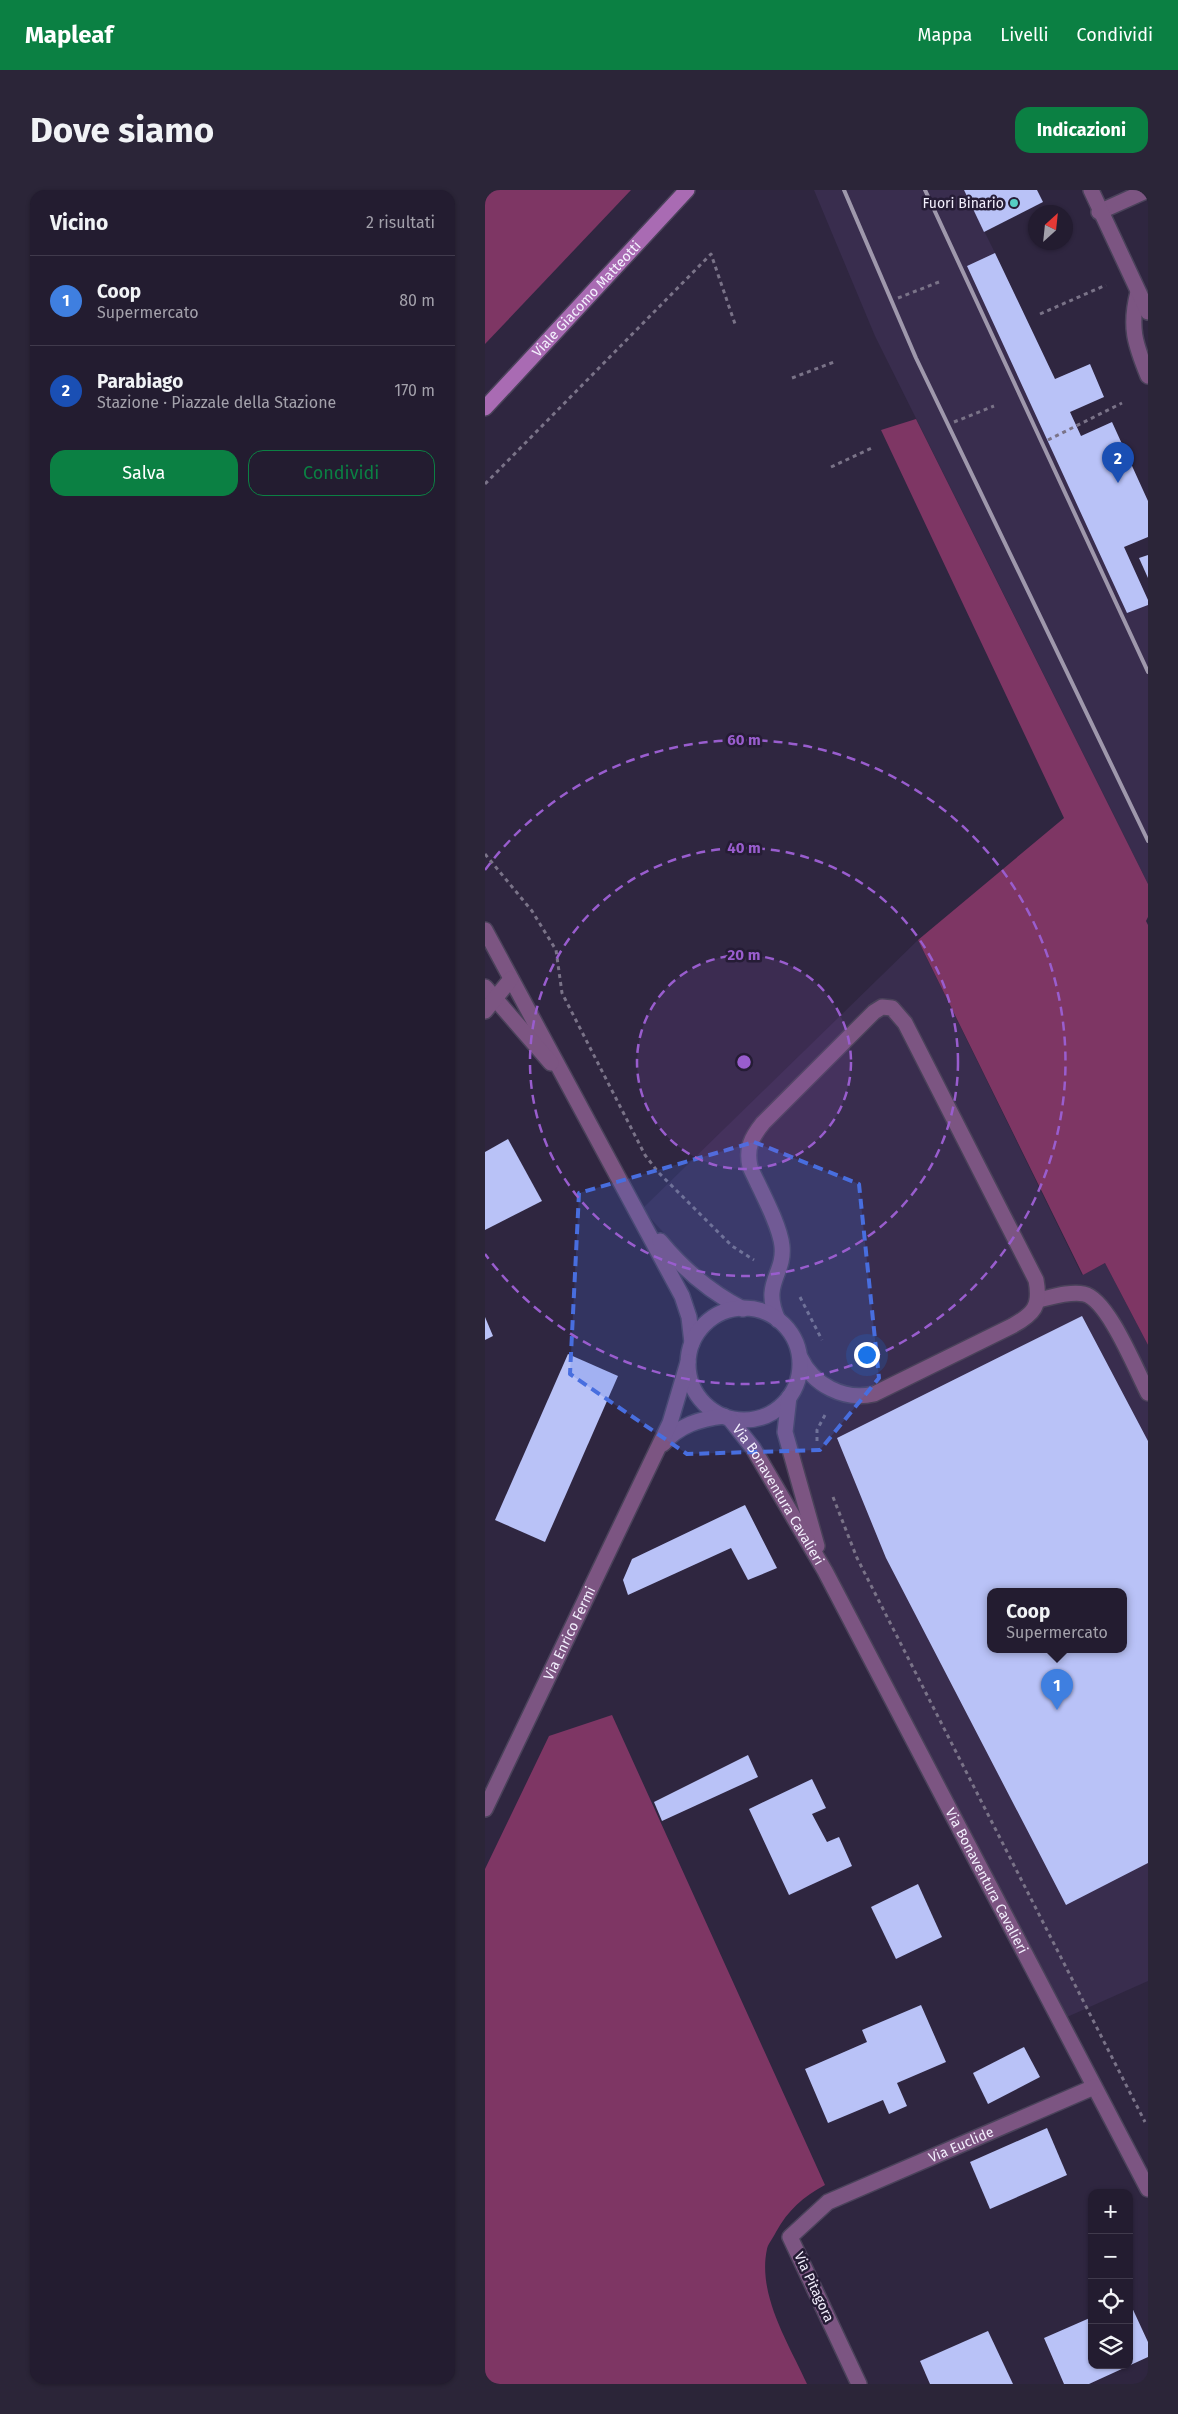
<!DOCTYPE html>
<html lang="it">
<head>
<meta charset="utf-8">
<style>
	body { margin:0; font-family:"Fira Sans",sans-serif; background:#2b2538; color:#f1f3f6 }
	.controls { position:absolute; right:15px; bottom:15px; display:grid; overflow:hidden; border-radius:10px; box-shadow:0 1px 4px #0004 }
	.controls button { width:45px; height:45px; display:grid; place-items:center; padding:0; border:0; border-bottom:1px solid #403a4c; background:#231c30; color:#f1f3f6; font:25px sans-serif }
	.compass { position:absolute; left:543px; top:15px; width:45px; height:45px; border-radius:50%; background:#231c30; box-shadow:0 1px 4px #0004; rotate:27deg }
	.you { position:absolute; left:381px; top:1164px; width:18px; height:18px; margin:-12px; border:4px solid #fff; border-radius:50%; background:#1a73e8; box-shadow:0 0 0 8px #1a73e833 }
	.badge { display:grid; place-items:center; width:32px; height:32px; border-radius:50%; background:#0b8043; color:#fff; font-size:16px; font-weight:700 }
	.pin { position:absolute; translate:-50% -41px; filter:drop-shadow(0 1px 2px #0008) }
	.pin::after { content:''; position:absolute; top:26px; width:18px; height:15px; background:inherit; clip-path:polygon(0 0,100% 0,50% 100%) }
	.popup { position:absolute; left:502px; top:1398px; width:140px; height:65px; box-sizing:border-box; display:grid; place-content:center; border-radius:10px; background:#231c30; filter:drop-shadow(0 1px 4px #0005); font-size:16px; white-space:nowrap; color:#a3a1ab }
	.popup b { font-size:19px; color:#f1f3f6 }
	.popup::after { content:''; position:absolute; left:50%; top:100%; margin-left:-10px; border:10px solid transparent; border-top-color:#231c30 }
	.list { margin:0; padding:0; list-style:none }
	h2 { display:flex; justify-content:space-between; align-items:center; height:65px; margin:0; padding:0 20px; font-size:21px }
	h2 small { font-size:16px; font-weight:400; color:#a3a1ab }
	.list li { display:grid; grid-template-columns:32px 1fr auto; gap:15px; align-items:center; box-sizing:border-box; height:90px; padding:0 20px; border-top:1px solid #403a4c }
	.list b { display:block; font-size:19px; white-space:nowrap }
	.list p { margin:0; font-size:16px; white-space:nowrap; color:#a3a1ab }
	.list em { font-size:16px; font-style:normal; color:#a3a1ab }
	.actions { display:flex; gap:10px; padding:15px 20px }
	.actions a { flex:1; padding:11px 0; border:1px solid #0b8043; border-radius:15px; text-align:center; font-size:18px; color:#0b8043 }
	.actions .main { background:#0b8043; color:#fff }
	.icon { flex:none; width:28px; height:28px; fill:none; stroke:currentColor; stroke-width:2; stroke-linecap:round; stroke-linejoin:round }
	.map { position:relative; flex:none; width:663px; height:2194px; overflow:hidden; border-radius:15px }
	header { display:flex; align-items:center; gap:30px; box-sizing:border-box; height:70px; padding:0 25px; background:#0b8043; color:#fff }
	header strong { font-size:24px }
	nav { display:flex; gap:28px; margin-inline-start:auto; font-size:18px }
	.intro { display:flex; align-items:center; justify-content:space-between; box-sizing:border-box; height:120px; padding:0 30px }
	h1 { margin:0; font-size:35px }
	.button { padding:12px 22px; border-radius:15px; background:#0b8043; color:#fff; font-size:18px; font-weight:700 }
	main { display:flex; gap:30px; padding:0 30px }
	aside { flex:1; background:#231c30; border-radius:15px; box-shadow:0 1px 4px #0004 }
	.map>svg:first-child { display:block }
	.built { fill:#392d4e; fill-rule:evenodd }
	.green { fill:#7e3664 }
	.building { fill:#b9c2f7; fill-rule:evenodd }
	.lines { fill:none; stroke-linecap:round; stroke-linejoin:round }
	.lane-casing { stroke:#4a425a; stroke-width:18 }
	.street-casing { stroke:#4a425a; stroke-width:18 }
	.secondary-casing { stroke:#4a425a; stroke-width:18 }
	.path { stroke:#7a7388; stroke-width:3; stroke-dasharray:4 4; stroke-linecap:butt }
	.lane { stroke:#7c5582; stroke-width:15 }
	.street { stroke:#7c5582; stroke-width:15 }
	.secondary { stroke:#a96bb3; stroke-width:15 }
	.rail { stroke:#9f98ac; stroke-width:4 }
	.marked { fill:#486edf; fill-opacity:0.2; stroke:#486edf; stroke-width:4; stroke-dasharray:10 6; stroke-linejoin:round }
	.ring { fill:none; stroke:#995dce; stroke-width:2.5; stroke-dasharray:9 6 }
	.poi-dot { fill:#56cec4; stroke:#251c35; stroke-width:2 }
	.labels { text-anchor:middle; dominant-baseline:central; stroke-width:5; stroke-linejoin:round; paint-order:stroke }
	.poi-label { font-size:14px; fill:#f3effd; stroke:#251c35; text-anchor:end }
	.street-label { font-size:14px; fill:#f3effd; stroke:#251c35 }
	.centre { fill:#995dce; stroke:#251c35; stroke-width:2.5 }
	.ring-label { font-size:15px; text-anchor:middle; font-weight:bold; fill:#995dce; stroke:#251c35; stroke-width:5; stroke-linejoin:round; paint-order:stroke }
</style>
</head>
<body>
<header>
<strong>Mapleaf</strong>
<nav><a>Mappa</a><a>Livelli</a><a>Condividi</a></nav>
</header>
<div class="intro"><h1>Dove siamo</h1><a class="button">Indicazioni</a></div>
<main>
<aside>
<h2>Vicino<small>2 risultati</small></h2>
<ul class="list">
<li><span class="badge" style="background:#3f7fe0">1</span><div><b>Coop</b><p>Supermercato</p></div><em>80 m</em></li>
<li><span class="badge" style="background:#1a4fb4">2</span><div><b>Parabiago</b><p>Stazione · Piazzale della Stazione</p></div><em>170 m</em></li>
</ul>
<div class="actions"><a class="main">Salva</a><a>Condividi</a></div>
</aside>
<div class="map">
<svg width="663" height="2194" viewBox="0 0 663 2194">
	<rect width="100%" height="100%" fill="#2f2640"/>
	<g class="built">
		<polygon points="329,0 479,0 510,63 596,246 590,249 663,410 663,694 390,146"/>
		<path d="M433 750 597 1085 620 1073 663 1155V1791L582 1827 346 1384 309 1253 305 1233 309 1213 318 1190 322 1168 312 1140 291 1120 245 1106 218 1086 157 1019ZM506 1401H638V1459H506Z"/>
	</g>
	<g class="green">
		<polygon points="0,0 146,0 0,154"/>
		<polygon points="431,229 663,694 663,727 661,731 663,735 663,1155 620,1073 598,1085 433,750 579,628 396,240"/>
		<path d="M127 1525 340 1995C318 2007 303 2020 291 2042 288 2048 283 2054 282 2059 272 2105 304 2154 322 2194H0V1679L64 1546Z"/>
	</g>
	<g class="building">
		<polygon points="479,0 552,0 558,12 499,42"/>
		<polygon points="510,63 570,189 605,174 619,207 585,222 596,246 627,232 663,311 663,347 639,357 663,410 663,415 642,423 482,76"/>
		<polygon points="663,365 663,388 654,368"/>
		<polygon points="23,949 57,1011 0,1040 0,962"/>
		<path d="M597 1126 663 1251V1673L581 1715 401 1368 352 1248ZM506 1401H638V1459H506Z"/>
		<polygon points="0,1127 8,1146 0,1150"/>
		<polygon points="83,1164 133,1186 60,1352 10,1330"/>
		<polygon points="260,1315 292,1378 263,1390 246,1358 143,1405 138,1390 147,1369"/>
		<polygon points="263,1565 273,1587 177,1631 169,1612"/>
		<polygon points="327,1589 341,1618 327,1624 342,1652 354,1647 367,1676 304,1705 264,1619"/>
		<polygon points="433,1694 457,1747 411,1769 386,1717"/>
		<polygon points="436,1815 461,1872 412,1893 422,1916 404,1924 398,1910 343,1933 320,1879 382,1852 377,1840"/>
		<polygon points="539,1857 555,1887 503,1914 488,1883"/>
		<polygon points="562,1938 582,1985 505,2019 485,1972"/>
		<polygon points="644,2111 663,2152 663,2167 604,2194 579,2194 559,2148 607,2127 607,2175 644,2175"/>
		<polygon points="503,2141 528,2194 445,2194 435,2171"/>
	</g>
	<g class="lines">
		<g class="lane-casing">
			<g id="lane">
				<polyline points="614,22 663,0"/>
				<path d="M653 102C644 137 650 154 663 186"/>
				<path d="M553 1110C567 1107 585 1101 599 1104 623 1109 651 1180 663 1203"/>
				<path d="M293 1130C276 1093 300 1085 297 1056 295 1035 274 997 265 977 261 958 266 948 278 933L389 822 397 817 407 818 420 833 551 1090C556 1116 549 1124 527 1136L389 1204C359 1211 328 1195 315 1167"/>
			</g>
		</g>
		<g class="street-casing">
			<g id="street">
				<polyline points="606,0 663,122"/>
				<polyline points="0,740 197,1106 204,1127 207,1153"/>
				<polyline points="0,797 66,873"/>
				<polyline points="0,821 26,789"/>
				<path d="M175 1051C199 1080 225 1102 258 1119"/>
				<circle cx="259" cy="1174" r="56"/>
				<polyline points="304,1207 300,1242 332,1356"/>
				<path id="s1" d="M245 1229 268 1258 340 1381 663 1999"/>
				<path d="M178 1254C194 1235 215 1229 239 1226"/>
				<path id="s2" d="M0 1619 185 1233 203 1172"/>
				<path id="s3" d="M374 2194 305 2047 343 2012 609 1897"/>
			</g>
		</g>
		<g class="secondary-casing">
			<g id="secondary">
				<path id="s4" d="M0 218 202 0"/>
			</g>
		</g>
		<g class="path">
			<polyline points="413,108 454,92"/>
			<polyline points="555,124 621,95"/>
			<polyline points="307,188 349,172"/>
			<polyline points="469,232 509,216"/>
			<polyline points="563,250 637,213"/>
			<polyline points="346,277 389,257"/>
			<polyline points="0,294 226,64 250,134"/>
			<polyline points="0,664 47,721 71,760 77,803 160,965 173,982 247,1056 269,1070"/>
			<polyline points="315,1107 337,1150"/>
			<polyline points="332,1251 332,1240 340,1225"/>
			<polyline points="348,1307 372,1368 660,1932"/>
		</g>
		<use href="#lane" class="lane"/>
		<use href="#street" class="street"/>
		<use href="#secondary" class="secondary"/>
		<g class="rail">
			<polyline points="359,0 431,168 663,651"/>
			<polyline points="440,0 663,482"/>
		</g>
	</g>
	<path class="marked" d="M269 952 374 994 394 1188 335 1260 202 1264 85 1184 94 1003Z"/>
	<circle cx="259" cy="872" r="107" fill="#995dce" fill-opacity=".12"/>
	<g class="ring">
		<circle cx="259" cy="872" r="107"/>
		<circle cx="259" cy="872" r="214"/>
		<path d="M0 680A322 322 0 1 1 0 1064"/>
	</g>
	<circle class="poi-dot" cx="529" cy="13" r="5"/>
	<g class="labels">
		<g class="poi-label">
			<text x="519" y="13">Fuori Binario</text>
		</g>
		<g class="street-label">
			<text stroke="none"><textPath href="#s4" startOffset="149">Viale Giacomo Matteotti</textPath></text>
			<text stroke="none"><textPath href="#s1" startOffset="90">Via Bonaventura Cavalieri</textPath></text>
			<text stroke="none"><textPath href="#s2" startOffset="195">Via Enrico Fermi</textPath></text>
			<text stroke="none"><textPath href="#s1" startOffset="529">Via Bonaventura Cavalieri</textPath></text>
			<text stroke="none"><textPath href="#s3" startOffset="359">Via Euclide</textPath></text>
			<text transform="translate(329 2097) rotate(65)">Via Pitagora</text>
		</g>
	</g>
	<circle cx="259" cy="872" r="8" class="centre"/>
	<g class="ring-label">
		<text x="259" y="555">60 m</text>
		<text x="259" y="663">40 m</text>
		<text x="259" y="770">20 m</text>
	</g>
</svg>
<div class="controls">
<button>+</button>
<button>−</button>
<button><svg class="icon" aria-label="locate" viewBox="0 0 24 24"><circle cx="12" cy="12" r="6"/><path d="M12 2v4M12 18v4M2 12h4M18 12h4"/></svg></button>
<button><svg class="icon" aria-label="layers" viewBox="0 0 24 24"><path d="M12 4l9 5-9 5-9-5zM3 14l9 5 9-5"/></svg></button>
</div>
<svg class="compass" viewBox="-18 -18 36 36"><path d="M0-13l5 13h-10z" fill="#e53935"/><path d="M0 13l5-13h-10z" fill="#a3a1ab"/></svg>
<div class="you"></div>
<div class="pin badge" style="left:572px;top:1520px;background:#3f7fe0">1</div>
<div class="popup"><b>Coop</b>Supermercato</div>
<div class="pin badge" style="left:633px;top:293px;background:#1a4fb4">2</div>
</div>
</main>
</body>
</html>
